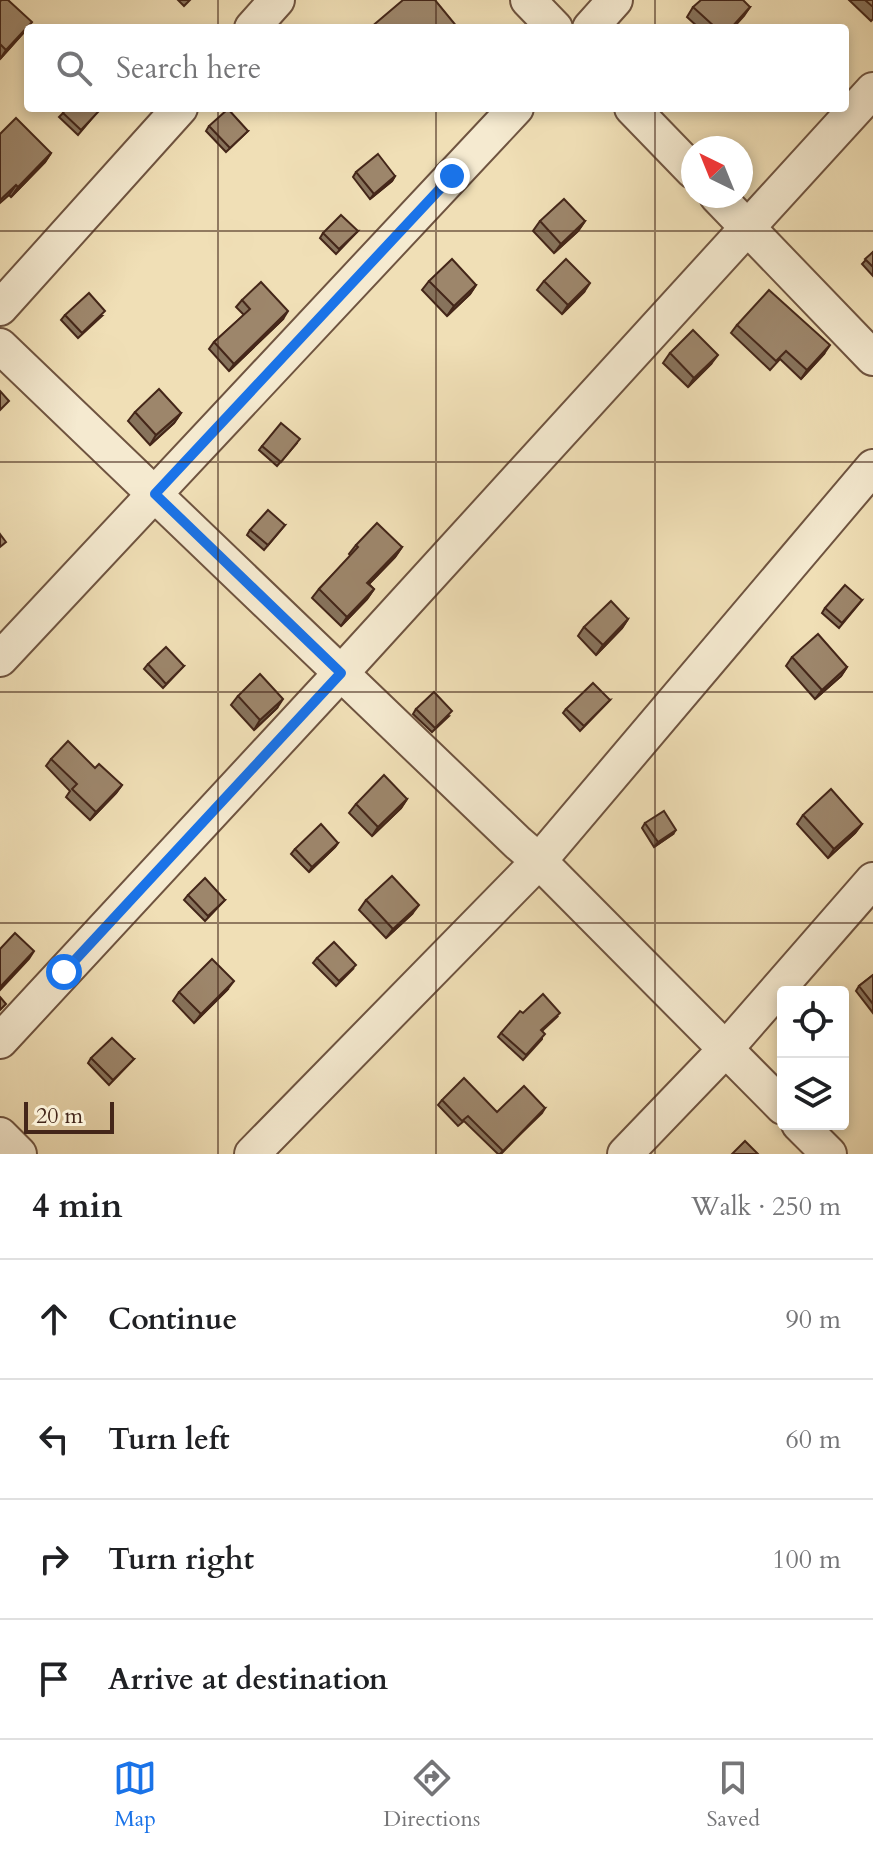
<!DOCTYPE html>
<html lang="en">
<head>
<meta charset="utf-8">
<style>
	body { margin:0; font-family:Cardo,serif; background:#f2f2f2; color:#202124 }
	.controls { position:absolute; right:24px; bottom:24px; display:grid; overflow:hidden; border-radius:8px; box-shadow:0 4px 12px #0003 }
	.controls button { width:72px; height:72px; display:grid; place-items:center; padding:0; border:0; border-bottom:2px solid #e0e0e0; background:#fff; color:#202124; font:40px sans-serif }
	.compass { position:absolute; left:681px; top:136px; width:72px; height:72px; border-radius:50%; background:#fff; box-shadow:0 4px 12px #0003; rotate:317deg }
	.scale { position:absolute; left:24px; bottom:20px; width:90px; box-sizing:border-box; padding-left:8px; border:4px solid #442619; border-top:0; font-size:22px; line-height:28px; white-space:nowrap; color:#442619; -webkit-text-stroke:6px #f5ead0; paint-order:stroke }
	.stop { position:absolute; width:24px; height:24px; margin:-18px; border:6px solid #1a73e8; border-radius:50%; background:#fff }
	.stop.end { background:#1a73e8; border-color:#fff; box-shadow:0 2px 8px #0008 }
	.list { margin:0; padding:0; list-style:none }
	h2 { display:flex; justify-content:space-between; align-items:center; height:104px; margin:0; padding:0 32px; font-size:34px }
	h2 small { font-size:26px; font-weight:400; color:#757577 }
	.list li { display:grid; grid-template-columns:52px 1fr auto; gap:24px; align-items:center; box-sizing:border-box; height:120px; padding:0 32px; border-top:2px solid #e0e0e0 }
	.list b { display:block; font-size:30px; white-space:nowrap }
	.list em { font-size:26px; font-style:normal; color:#757577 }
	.icon { flex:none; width:44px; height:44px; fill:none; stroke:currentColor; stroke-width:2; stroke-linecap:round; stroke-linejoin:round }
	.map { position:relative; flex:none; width:873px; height:1154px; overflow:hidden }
	.search { position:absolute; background:#fff; box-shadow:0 4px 12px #0003; left:24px; right:24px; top:24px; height:88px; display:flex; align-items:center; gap:20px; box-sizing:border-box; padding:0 28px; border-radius:8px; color:#757577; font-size:30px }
	.sheet { height:584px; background:#fff }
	nav { display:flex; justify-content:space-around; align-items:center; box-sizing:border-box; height:112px; border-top:2px solid #e0e0e0; background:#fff; font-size:22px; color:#757577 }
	nav a { display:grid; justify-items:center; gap:4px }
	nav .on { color:#1a73e8 }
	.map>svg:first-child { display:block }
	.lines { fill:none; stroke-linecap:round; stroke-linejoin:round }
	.street-casing { stroke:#6f5440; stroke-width:38 }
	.street { stroke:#f5ead0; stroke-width:34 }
	.wall { fill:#87735c; stroke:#442619; stroke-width:2 }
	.shaded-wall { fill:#6e5e4b; stroke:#442619; stroke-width:2 }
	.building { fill:#9d866b; stroke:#442619; stroke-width:2 }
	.route { stroke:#1a73e8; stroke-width:10 }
	.grid { fill:none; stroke:#442619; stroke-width:2; stroke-opacity:0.55 }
</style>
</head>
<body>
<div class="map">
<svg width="873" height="1154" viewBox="0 0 873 1154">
	<rect width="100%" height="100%" fill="#f0dfb6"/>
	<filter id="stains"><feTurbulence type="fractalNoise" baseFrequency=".0025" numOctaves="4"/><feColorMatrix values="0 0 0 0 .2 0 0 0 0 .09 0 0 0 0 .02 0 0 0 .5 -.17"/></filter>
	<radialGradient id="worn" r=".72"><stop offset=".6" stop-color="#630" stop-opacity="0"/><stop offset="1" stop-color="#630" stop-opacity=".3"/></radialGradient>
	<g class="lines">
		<g class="street-casing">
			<g id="street">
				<polyline points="528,0 555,28"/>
				<polyline points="252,28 277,0"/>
				<polyline points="590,28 615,0"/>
				<polyline points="632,108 693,171"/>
				<polyline points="717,196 873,358"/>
				<polyline points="0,308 180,108"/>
				<polyline points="0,346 518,843 539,861 252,1154"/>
				<polyline points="0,659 516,108"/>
				<polyline points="0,1041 341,673 873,90"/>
				<polyline points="783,1107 539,861 873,467"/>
				<polyline points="799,1124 829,1154"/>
				<polyline points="0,1135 19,1154"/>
				<polyline points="625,1154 722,1053 873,880"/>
			</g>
		</g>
		<use href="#street" class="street"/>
	</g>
	<g class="wall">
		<polygon points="178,0 190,0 184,6"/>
		<polygon points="849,0 873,0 873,19 871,21"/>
		<polygon points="0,2 25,31 0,59"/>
		<polygon points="693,7 750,7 733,28 699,28 687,17"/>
		<polygon points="63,113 94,116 78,135 59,117"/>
		<polygon points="209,126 248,131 226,152 206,131"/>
		<polygon points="0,134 51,153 45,162 11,197 9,195"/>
		<polygon points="356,172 395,176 392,181 370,199 353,177"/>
		<polygon points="540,221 585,221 578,231 554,253 533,231"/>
		<polygon points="358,231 336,254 320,238 323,233"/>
		<polygon points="873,252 873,276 862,264"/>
		<polygon points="429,281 476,285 470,294 447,316 422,290"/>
		<polygon points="544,281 584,292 562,314 537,290"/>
		<polygon points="242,300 283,319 229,371 209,349 214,342 244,315 236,307"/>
		<polygon points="65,315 102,316 78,338 61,320"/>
		<polygon points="737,325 824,354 801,379 780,359 770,370 731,333"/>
		<polygon points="670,353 711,364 688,387 663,363"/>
		<polygon points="135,412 181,413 174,423 150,445 128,421"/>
		<polygon points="296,444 277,466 259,450 262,446"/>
		<polygon points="285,525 264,550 247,535 250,530"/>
		<polygon points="356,545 402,547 395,557 369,584 374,589 367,599 341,626 312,598 319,589 351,556 349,554"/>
		<polygon points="862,600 839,628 822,613 825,608"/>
		<polygon points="628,619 622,628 596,655 578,636 584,627"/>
		<polygon points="792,657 847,667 841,676 815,699 786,666"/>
		<polygon points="148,664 184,666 163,688 144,669"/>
		<polygon points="238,696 277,708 254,730 231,705"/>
		<polygon points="610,700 580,731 563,713 566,709"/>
		<polygon points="416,709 449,716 432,732 413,714"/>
		<polygon points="51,759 95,768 122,785 116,793 90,820 66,797 70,791 46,766"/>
		<polygon points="407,799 401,808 372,836 349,813 356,804"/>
		<polygon points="803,815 862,824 855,833 828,858 797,824"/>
		<polygon points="645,823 673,834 654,847 642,828"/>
		<polygon points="338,843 335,847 309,872 291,854 295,849"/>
		<polygon points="188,895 225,900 205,921 184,900"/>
		<polygon points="366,900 412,914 386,938 359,910"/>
		<polygon points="317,958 353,969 336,986 313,963"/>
		<polygon points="873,975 873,1013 856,991 859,986"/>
		<polygon points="227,990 194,1023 173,1001 179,992"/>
		<polygon points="523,1013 557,1017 542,1031 542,1039 523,1060 498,1037 501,1033"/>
		<polygon points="91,1058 134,1059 109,1085 88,1063"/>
		<polygon points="442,1100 497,1112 545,1108 501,1154 498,1154 464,1121 458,1126 438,1105"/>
	</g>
	<g class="shaded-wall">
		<polygon points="750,7 744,16 733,28 731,28"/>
		<polygon points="32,22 25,31 0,59 6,50"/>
		<polygon points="51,153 45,162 11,197 18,187"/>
		<polygon points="395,176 392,181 370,199 374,194"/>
		<polygon points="16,185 9,195 0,203 0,200"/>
		<polygon points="585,221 578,231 554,253 561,244"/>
		<polygon points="590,283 584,292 562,314 568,305"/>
		<polygon points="476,285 470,294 447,316 454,306"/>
		<polygon points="288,311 283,319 229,371 234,364"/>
		<polygon points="830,345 824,354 801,379 807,370"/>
		<polygon points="718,355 711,364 688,387 694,378"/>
		<polygon points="181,413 174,423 150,445 156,435"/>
		<polygon points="402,547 395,557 361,592 367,583"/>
		<polygon points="374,589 367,599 341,626 347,617"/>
		<polygon points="628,619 622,628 596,655 603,645"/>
		<polygon points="847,667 841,676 815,699 822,690"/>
		<polygon points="283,699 277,708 254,730 260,720"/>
		<polygon points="122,785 116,793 90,820 96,812"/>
		<polygon points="407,799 401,808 372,836 378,827"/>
		<polygon points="862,824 855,833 828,858 834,849"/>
		<polygon points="676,830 673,834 654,847 658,842"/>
		<polygon points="338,843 335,847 309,872 312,867"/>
		<polygon points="419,905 412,914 386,938 393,929"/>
		<polygon points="34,951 29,959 0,990 0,987"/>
		<polygon points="234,981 227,990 194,1023 201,1014"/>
		<polygon points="545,1108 542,1113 500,1154 503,1151"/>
	</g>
	<g class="building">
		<polygon points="1,0 8,0 32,22 6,50 0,44 0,2"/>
		<polygon points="403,0 435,0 458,28 370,28"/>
		<polygon points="701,0 743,0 750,7 731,28 716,28 693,7"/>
		<polygon points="865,0 873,0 873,7"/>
		<polygon points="67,108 94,108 98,112 81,130 63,113"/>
		<polygon points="228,109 248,131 230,148 209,126"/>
		<polygon points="16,118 51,153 18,187 16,185 0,200 0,134"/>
		<polygon points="378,154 395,176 374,194 356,172"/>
		<polygon points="564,199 585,221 561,244 540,221"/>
		<polygon points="341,215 358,231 339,249 323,233"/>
		<polygon points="873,252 873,267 865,259"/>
		<polygon points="452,259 476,285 454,306 429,281"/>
		<polygon points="566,259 590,283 568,305 544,281"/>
		<polygon points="261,282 288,311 234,364 214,342 250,309 242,300"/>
		<polygon points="769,290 830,345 807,370 786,351 776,361 737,325"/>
		<polygon points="89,293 105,311 82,333 65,315"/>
		<polygon points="693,330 718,355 694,378 670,353"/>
		<polygon points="159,389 181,413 156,435 135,412"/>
		<polygon points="0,391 9,401 0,410"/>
		<polygon points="281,423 300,439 281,462 262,446"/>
		<polygon points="268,510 285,525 268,545 250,530"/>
		<polygon points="377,523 402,547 367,583 374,589 347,617 319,589 358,547 356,545"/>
		<polygon points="0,534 6,542 0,547"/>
		<polygon points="845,585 862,600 842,623 825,608"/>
		<polygon points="611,601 628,619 603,645 584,627"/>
		<polygon points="818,634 847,667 822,690 792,657"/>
		<polygon points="166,647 184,666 166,684 148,664"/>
		<polygon points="260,674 283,699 260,720 238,696"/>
		<polygon points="593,683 610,700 584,726 566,709"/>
		<polygon points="434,692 452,711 435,728 416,709"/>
		<polygon points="68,741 95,768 99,764 122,785 96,812 72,789 77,784 51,759"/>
		<polygon points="384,775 407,799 378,827 356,804"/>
		<polygon points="831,789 862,824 834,849 803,815"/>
		<polygon points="664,811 676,830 658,842 645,823"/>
		<polygon points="321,824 338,843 312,867 295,849"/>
		<polygon points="392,876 419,905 393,929 366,900"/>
		<polygon points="205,878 225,900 208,916 188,895"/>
		<polygon points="15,933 34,951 0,987 0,949"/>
		<polygon points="334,942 356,965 339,981 317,958"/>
		<polygon points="212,959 234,981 201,1014 179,992"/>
		<polygon points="873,975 873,1004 859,986"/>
		<polygon points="543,994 560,1013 541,1030 545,1034 526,1055 501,1033 520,1011 523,1013"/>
		<polygon points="0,997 6,1004 0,1010"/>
		<polygon points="112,1038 134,1059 113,1080 91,1058"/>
		<polygon points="464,1078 497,1112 524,1086 545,1108 503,1151 468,1116 462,1121 442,1100"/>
		<polygon points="745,1141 758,1154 732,1154"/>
	</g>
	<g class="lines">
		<polyline class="route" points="64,972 341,673 155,494 452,176"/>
	</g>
	<path class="grid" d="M218 0V28M436 0V28M655 0V28M218 108V1154M436 108V1154M655 108V1154M0 231H873M0 462H873M0 692H873M0 923H873"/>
	<rect width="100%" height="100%" filter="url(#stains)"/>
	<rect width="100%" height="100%" fill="url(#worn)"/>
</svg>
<div class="controls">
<button><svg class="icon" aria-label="locate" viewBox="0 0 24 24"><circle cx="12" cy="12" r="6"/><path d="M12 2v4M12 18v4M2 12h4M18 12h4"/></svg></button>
<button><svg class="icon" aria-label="layers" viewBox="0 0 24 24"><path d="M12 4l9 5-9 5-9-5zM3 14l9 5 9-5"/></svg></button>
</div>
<svg class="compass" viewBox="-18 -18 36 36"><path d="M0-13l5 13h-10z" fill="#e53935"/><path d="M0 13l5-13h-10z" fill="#757577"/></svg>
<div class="scale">20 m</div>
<div class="stop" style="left:64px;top:972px"></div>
<div class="stop end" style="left:452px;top:176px"></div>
<div class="search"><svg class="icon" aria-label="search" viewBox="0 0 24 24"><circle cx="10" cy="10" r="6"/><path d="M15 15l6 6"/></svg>Search here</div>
</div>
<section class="sheet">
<h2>4 min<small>Walk · 250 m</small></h2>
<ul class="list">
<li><svg class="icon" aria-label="ahead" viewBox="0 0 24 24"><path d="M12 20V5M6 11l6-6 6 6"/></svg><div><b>Continue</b></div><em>90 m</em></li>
<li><svg class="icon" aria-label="left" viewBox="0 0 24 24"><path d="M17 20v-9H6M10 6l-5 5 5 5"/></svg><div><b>Turn left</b></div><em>60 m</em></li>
<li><svg class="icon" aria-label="right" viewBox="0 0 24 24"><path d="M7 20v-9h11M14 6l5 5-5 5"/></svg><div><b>Turn right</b></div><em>100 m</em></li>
<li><svg class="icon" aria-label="arrive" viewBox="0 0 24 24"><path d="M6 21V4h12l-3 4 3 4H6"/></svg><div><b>Arrive at destination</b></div></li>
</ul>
</section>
<nav>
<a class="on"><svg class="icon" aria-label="map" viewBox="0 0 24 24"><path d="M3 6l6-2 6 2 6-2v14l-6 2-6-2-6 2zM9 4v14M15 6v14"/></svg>Map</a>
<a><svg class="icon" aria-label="directions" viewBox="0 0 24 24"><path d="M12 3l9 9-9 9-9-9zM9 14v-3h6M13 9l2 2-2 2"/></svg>Directions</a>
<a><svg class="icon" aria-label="saved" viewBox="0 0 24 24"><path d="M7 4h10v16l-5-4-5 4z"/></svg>Saved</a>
</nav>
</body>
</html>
